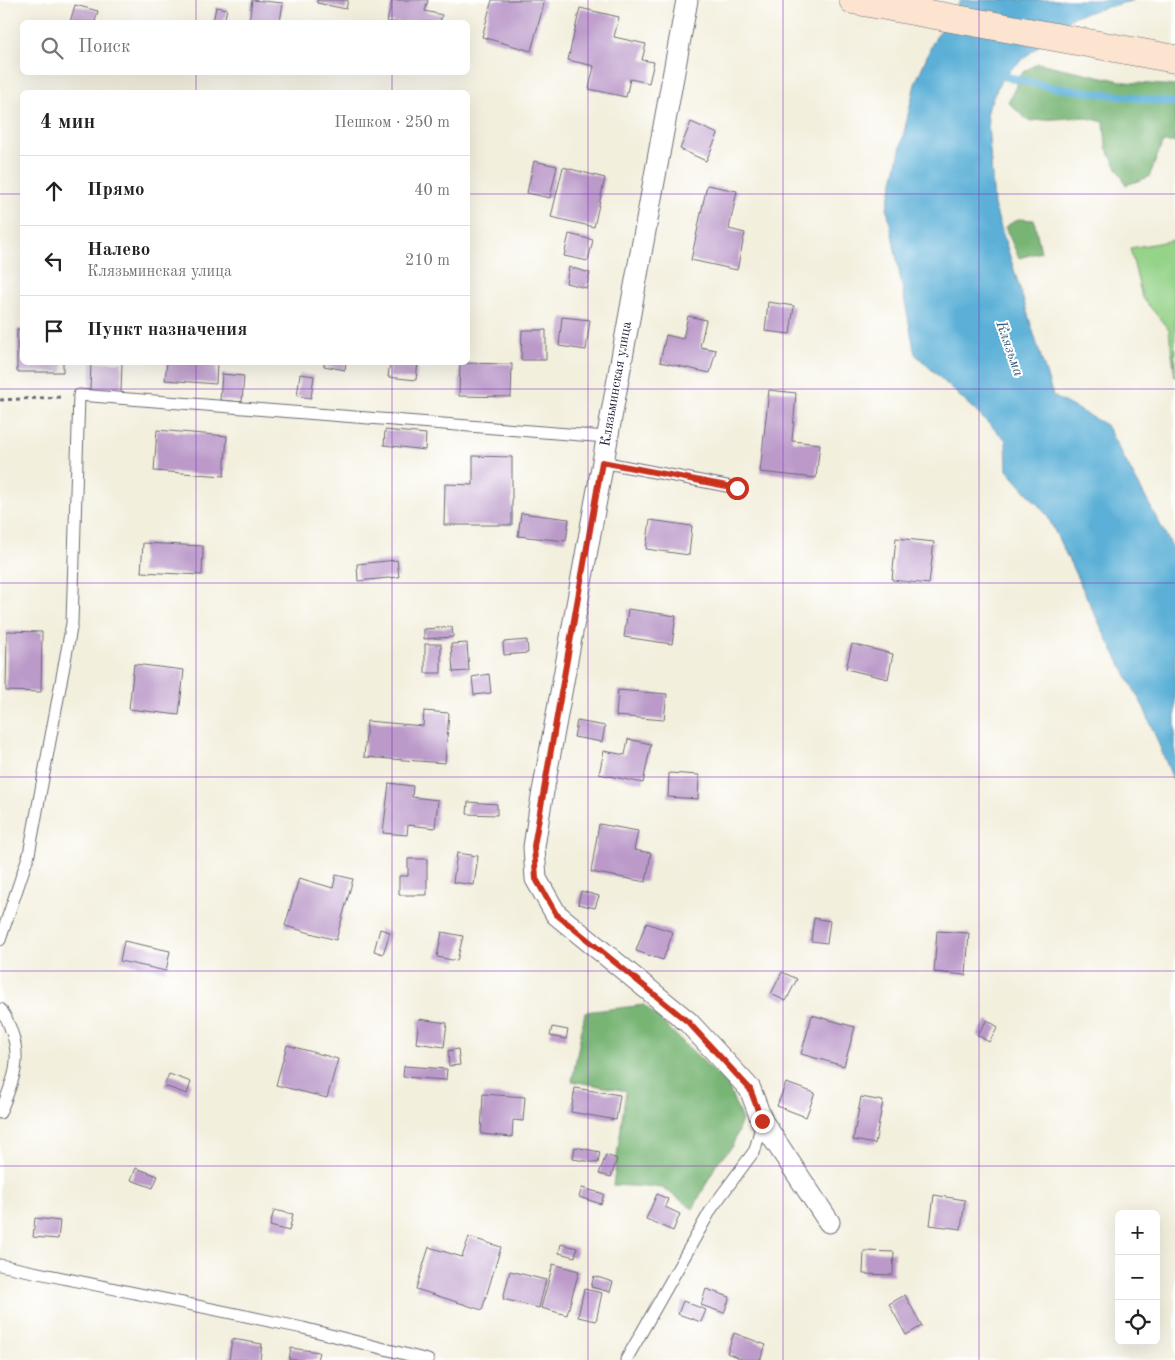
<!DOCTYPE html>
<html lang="ru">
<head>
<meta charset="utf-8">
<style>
	body { margin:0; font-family:"Old Standard TT",serif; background:#f2f2f2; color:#222 }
	.controls { position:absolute; right:15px; bottom:15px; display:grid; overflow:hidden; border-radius:8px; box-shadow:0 5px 20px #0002 }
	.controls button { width:45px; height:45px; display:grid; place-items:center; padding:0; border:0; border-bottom:1px solid #e0e0e0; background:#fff; color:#222; font:25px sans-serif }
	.stop { position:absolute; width:15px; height:15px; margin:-11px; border:4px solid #c8321e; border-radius:50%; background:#fff }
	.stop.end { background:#c8321e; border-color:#fff; box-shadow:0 1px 5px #0008 }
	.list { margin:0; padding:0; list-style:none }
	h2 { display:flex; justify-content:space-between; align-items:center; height:65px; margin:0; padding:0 20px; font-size:21px }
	h2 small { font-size:16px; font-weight:400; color:#767676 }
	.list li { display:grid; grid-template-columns:32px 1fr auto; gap:15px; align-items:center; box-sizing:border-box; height:70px; padding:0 20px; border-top:1px solid #e0e0e0 }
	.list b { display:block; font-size:19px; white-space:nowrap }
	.list p { margin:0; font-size:16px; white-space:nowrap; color:#767676 }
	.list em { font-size:16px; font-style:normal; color:#767676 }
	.icon { flex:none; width:28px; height:28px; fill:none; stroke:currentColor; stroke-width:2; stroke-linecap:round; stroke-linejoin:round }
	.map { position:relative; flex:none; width:1175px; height:1360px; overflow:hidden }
	.search { position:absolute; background:#fff; box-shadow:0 5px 20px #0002; left:20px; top:20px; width:450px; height:55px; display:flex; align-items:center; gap:12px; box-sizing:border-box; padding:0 18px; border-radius:8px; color:#767676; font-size:19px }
	.panel { position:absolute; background:#fff; box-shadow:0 5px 20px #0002; left:20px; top:90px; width:450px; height:275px; border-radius:8px }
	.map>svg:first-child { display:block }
	.green { fill:#95d389; stroke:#5c7a62 }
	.forest { fill:#78b575; stroke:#4d6c58 }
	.water { fill:#5bb0d7; stroke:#3e6989 }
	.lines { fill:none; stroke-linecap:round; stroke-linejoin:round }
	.stream { stroke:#5bb0d7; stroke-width:8 }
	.building { fill:#bb9ac9 }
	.lane-casing { stroke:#6b6a74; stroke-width:13 }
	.street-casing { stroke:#6b6a74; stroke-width:23 }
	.secondary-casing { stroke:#6b6a74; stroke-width:29 }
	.path { stroke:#6b6a74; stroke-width:3; stroke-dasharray:4 4; stroke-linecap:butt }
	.lane { stroke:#fff; stroke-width:11 }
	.street { stroke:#fff; stroke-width:21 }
	.secondary { stroke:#fde4d0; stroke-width:28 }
	.route { stroke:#c8321e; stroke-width:6 }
	.grid { fill:none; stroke:#7b2cbf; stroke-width:1; stroke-opacity:0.55 }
	.labels { text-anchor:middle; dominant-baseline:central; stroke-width:4; stroke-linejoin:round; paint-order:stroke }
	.street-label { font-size:14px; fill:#22223b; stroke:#fff }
	.water-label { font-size:15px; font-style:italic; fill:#395b79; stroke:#fff }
</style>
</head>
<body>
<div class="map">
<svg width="1175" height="1360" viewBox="0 0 1175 1360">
	<rect width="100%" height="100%" fill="#fff"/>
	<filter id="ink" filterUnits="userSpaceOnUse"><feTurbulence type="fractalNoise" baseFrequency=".02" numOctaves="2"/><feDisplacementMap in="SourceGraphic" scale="10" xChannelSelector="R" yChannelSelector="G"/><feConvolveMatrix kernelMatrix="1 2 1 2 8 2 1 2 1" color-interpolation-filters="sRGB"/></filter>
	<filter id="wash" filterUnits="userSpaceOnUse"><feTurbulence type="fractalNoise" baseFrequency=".0096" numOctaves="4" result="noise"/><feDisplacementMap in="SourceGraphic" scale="20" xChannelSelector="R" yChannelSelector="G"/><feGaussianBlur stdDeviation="1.12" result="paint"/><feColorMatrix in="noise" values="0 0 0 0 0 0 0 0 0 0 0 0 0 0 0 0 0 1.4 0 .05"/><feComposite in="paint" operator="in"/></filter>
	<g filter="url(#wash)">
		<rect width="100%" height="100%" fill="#f3efdd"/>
		<polygon class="green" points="1175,240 1175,377 1169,330 1142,297 1130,248"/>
		<g class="forest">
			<polygon points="1038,63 1126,82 1175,86 1175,142 1163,142 1149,177 1126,185 1106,147 1104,122 1083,117 1028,121 1008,102 1023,72"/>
			<polygon points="1018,219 1034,220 1041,252 1019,258 1005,227"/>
			<polygon points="644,1005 727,1084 742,1120 732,1147 717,1163 693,1209 663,1188 613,1185 626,1091 572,1081 585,1012"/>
		</g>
		<polygon class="water" points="961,0 1134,0 1074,16 1003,76 987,110 994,205 1053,396 1106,425 1175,552 1175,784 1144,708 1104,633 1047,515 1007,470 1006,440 915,354 887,208 915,84 933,42"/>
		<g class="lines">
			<polyline class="stream" points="1003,76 1051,87 1175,103"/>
		</g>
		<g id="blocks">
			<g class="building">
				<polygon points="252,0 283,3 280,22 249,22"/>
				<polygon points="317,0 348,0 346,9 317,3"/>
				<polygon points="392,0 428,0 425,11 442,15 440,22 387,22"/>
				<polygon points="492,0 545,0 531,51 482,37"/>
				<polygon points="75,5 98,11 95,22 70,22"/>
				<polygon points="216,7 227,9 224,22 213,22"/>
				<polygon points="580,8 619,17 614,37 646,44 642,60 654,62 649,83 630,79 626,97 589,89 594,66 568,60"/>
				<polygon points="691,122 718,134 706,161 680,149"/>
				<polygon points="534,161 557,166 550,198 527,193"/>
				<polygon points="563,167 605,178 594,227 551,217"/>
				<polygon points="707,185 737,191 729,229 745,233 737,270 691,260"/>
				<polygon points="569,234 593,240 588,261 564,256"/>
				<polygon points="569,267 590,273 586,288 566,283"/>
				<polygon points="768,302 794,306 790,334 765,331"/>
				<polygon points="688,316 706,320 700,347 716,350 710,373 660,362 666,335 683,339"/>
				<polygon points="562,317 590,320 586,350 559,346"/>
				<polygon points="17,329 22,329 22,362 63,362 63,372 17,372"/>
				<polygon points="522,330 546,330 546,360 521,360"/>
				<polygon points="91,362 122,362 121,393 90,391"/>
				<polygon points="167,362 217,362 216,384 165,380"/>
				<polygon points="324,362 346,362 345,370 324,366"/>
				<polygon points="390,362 418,362 416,380 388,377"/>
				<polygon points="460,363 512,364 511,397 459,396"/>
				<polygon points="222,374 244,376 242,402 220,400"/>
				<polygon points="300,374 314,376 311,398 297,396"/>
				<polygon points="769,390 796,393 792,441 820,444 816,478 760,472"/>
				<polygon points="157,430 227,436 224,476 154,471"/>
				<polygon points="385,430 426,434 425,450 384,445"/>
				<polygon points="473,456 512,457 512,525 444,525 445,484 473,485"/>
				<polygon points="521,513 569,519 566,541 518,536"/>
				<polygon points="650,520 692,526 689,555 646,549"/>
				<polygon points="896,538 934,542 929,584 892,580"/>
				<polygon points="143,543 203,546 202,575 141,572"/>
				<polygon points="397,560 399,577 358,581 357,564"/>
				<polygon points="628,609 676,616 672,644 624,637"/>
				<polygon points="452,627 453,637 424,639 424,629"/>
				<polygon points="7,631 42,632 41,692 6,691"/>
				<polygon points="527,640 528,653 504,655 503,642"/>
				<polygon points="467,643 469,671 453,672 451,644"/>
				<rect x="425" y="644" width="16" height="29"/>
				<polygon points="852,644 893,654 888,679 846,669"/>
				<polygon points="134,664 184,670 179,715 129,709"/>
				<polygon points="489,674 491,693 474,695 472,677"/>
				<polygon points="618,690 667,694 664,720 616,716"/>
				<polygon points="424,711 449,713 445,763 364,757 367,721 423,726"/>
				<polygon points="577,721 605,726 602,742 574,737"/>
				<polygon points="628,739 651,744 643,783 599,774 604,751 625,755"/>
				<polygon points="669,773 699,775 698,799 668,797"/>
				<polygon points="389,783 413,786 412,797 438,800 435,828 408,825 407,835 383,833"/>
				<polygon points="468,802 497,804 497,815 467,814"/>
				<polygon points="599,824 638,831 634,850 651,853 646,882 591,872"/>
				<polygon points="457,853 478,856 474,885 453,882"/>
				<polygon points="408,859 427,859 427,895 399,895 399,876 408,876"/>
				<polygon points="336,875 353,879 336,940 285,926 299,878 333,888"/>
				<polygon points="581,891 599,896 595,908 578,904"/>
				<polygon points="814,918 830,921 827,943 811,941"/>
				<polygon points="646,923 673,932 663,960 636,951"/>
				<polygon points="380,929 390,932 383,954 374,951"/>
				<polygon points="937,931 969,933 966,975 934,972"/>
				<polygon points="442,932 463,936 457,961 437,957"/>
				<polygon points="124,941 170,951 166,971 120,961"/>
				<polygon points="782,972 797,979 786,1001 771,994"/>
				<polygon points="812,1015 855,1027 844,1066 801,1054"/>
				<polygon points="419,1019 447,1023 444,1047 416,1043"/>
				<polygon points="987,1020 998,1027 989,1042 977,1035"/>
				<polygon points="552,1027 568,1030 566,1039 550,1036"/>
				<polygon points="287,1045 338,1059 327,1098 276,1085"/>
				<polygon points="458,1049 460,1065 449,1066 448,1051"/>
				<polygon points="404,1066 447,1069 446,1080 403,1077"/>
				<polygon points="169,1074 191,1082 187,1094 164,1086"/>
				<polygon points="786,1083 815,1093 806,1117 777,1106"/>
				<polygon points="575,1088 620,1095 616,1120 571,1112"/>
				<polygon points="483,1094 525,1097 523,1121 513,1120 512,1137 481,1134"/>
				<polygon points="861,1097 883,1101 875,1144 853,1140"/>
				<polygon points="575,1147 600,1152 598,1163 573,1159"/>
				<polygon points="606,1155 617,1159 611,1177 599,1174"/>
				<polygon points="136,1168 158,1176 153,1188 131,1180"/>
				<polygon points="582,1188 604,1194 601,1204 579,1197"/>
				<polygon points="657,1194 668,1199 665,1207 680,1214 673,1231 646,1219"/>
				<polygon points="934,1195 965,1200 961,1229 930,1225"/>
				<polygon points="274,1210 293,1214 289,1231 270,1226"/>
				<polygon points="35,1218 60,1221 58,1239 33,1237"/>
				<polygon points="469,1237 501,1247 482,1310 416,1289 429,1247 462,1257"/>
				<polygon points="561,1244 577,1248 575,1257 559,1253"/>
				<polygon points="864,1251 894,1252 893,1275 863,1274"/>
				<polygon points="553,1264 579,1271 567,1315 541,1308"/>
				<polygon points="510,1271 546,1280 539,1308 503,1299"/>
				<polygon points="594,1276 613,1282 610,1292 591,1287"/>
				<polygon points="584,1289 602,1293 596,1321 578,1317"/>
				<polygon points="706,1289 730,1297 724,1313 701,1305"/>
				<polygon points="905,1295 922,1326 906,1335 889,1304"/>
				<polygon points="683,1301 706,1310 701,1322 678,1314"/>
				<polygon points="734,1333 766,1345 760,1360 744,1360 727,1353"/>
				<polygon points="232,1339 262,1344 260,1360 229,1360"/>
				<polygon points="291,1348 319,1352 317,1360 289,1360"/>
			</g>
		</g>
	</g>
	<g filter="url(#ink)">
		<use href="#blocks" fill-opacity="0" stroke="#6b6a74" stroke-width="1"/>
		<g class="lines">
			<g class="lane-casing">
				<g id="lane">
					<polyline points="602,462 737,488"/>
					<polyline points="0,940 29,854 72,623 79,395 606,437"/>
					<path d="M0 1009C6 1015 8 1022 11 1030 23 1061 12 1084 0 1113"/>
					<polyline points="0,1265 303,1328 428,1360"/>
					<polyline points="626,1360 712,1208 755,1150 762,1122"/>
				</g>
			</g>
			<g class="street-casing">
				<polyline id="street" points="687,0 540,808 534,847 536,879 556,914 688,1022 750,1089 762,1121 829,1222"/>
			</g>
			<g class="secondary-casing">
				<polyline id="secondary" points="853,0 1175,59"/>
			</g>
			<polyline class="path" points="0,400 61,397"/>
			<use href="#lane" class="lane"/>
			<use href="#street" class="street"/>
			<use href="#secondary" class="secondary"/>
		</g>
	</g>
	<g class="lines" filter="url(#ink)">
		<polyline class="route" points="737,488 602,462 534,846 536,879 556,914 688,1022 750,1089 762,1121"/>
	</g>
	<path class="grid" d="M196 0V22M392 0V22M588 0V1360M783 0V1360M979 0V1360M196 72V92M392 72V92M0 194H22M468 194H1175M196 362V1360M392 362V1360M0 389H1175M0 583H1175M0 777H1175M0 971H1175M0 1166H1175"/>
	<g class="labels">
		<g class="street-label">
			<text transform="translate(616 384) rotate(-80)">Клязьминская улица</text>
		</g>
		<g class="water-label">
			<text transform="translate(1009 349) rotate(71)">Клязьма</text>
		</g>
	</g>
</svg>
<div class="controls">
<button>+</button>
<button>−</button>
<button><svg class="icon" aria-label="locate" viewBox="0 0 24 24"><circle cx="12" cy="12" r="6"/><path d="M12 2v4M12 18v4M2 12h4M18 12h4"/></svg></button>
</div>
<div class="stop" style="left:737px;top:488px"></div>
<div class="stop end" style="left:762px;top:1121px"></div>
<div class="search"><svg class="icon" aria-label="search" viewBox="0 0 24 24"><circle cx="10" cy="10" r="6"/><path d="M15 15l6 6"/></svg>Поиск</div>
<section class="panel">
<h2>4 мин<small>Пешком · 250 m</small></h2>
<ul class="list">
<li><svg class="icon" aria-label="ahead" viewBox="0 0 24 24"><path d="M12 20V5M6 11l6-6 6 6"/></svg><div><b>Прямо</b></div><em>40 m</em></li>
<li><svg class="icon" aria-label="left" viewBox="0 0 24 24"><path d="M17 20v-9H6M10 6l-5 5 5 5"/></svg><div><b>Налево</b><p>Клязьминская улица</p></div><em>210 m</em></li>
<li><svg class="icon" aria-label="arrive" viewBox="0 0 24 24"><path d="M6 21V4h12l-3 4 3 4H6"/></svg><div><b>Пункт назначения</b></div></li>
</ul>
</section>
</div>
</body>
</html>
